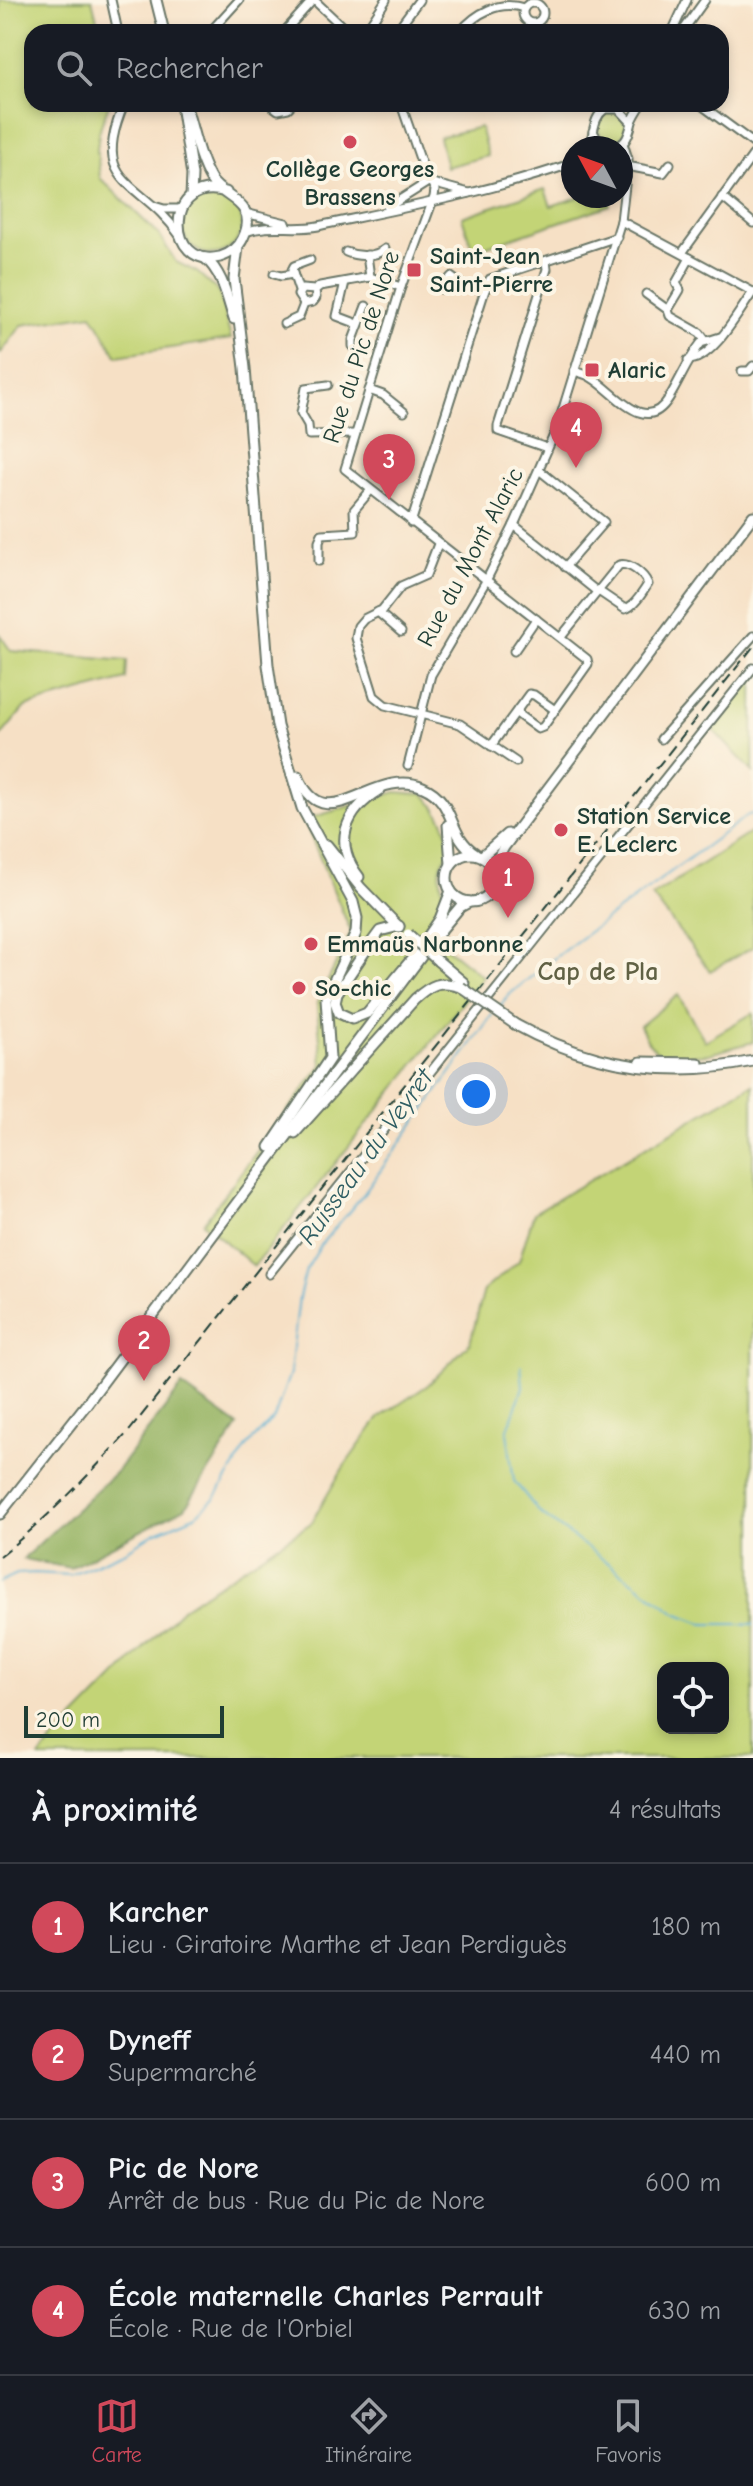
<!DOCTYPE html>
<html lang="fr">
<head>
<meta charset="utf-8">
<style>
	body { margin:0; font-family:"Comic Neue",sans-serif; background:#242831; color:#f1f3f6 }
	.controls { position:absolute; right:24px; bottom:24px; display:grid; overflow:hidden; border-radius:16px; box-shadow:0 4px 12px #0003 }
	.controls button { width:72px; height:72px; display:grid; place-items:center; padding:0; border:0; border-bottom:2px solid #363941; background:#171b24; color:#f1f3f6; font:40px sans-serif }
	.compass { position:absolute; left:561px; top:136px; width:72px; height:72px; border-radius:50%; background:#171b24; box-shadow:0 4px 12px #0003; rotate:311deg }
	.scale { position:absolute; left:24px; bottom:20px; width:200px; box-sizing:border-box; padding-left:8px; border:4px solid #1f3d34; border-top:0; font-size:22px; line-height:28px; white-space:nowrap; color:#1f3d34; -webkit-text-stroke:6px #fcf5e5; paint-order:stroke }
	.you { position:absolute; left:476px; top:1094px; width:28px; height:28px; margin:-20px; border:6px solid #fff; border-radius:50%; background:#1a73e8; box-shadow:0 0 0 12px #1a73e833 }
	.badge { display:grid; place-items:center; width:52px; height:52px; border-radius:50%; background:#d1495b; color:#fff; font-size:26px; font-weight:700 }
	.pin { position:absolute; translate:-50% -66px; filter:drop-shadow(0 2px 4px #0008) }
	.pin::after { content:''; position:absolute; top:42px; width:28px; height:24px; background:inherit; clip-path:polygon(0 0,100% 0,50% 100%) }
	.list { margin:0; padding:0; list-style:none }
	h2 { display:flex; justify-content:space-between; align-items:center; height:104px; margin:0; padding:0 32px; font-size:34px }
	h2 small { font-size:26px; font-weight:400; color:#9ea1a6 }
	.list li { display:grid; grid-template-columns:52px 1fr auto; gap:24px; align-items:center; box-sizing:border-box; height:128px; padding:0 32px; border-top:2px solid #363941 }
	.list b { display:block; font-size:30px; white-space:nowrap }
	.list p { margin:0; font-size:26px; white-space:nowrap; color:#9ea1a6 }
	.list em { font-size:26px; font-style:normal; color:#9ea1a6 }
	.icon { flex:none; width:44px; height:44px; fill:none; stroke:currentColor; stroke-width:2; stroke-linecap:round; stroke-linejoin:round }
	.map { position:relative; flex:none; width:753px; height:1758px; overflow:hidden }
	.search { position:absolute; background:#171b24; box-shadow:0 4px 12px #0003; left:24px; right:24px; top:24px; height:88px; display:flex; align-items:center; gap:20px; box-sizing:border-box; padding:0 28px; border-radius:24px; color:#9ea1a6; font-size:30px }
	.sheet { height:616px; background:#171b24 }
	nav { display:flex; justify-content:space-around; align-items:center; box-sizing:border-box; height:112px; border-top:2px solid #363941; background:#171b24; font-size:22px; color:#9ea1a6 }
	nav a { display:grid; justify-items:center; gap:4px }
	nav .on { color:#d1495b }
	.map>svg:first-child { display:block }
	.green { fill:#c3d476; stroke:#718855; stroke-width:2; fill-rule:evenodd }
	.forest { fill:#9ab667; stroke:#5c7a4e; stroke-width:2 }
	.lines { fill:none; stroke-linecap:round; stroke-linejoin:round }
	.stream { stroke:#53acd0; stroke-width:2 }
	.minor-casing { stroke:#6a7667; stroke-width:11 }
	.major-casing { stroke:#6a7667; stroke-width:13 }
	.minor { stroke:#fff; stroke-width:7 }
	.major { stroke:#fff; stroke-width:9 }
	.rail { stroke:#1f3d34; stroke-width:2; stroke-dasharray:12 6; stroke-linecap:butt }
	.major-bridge-casing { stroke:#6a7667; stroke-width:13; stroke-linecap:butt }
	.major-bridge { stroke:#fff; stroke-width:9 }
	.poi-dot { fill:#d1495b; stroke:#fcf5e5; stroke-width:3 }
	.labels { text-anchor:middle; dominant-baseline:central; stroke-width:8; stroke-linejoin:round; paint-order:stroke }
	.poi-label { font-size:24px; font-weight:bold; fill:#1f3d34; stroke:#fcf5e5; text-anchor:start }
	.street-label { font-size:24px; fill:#1f3d34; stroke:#fcf5e5 }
	.neighbourhood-label { font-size:26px; font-weight:bold; fill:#606144; stroke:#fcf5e5 }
	.water-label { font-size:26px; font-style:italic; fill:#2f5e63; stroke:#fcf5e5 }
</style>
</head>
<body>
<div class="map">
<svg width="753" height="1758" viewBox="0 0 753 1758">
	<rect width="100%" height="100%" fill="#fcf5e5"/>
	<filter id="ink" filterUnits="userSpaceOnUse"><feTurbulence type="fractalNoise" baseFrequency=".0125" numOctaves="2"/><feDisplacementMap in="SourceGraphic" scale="16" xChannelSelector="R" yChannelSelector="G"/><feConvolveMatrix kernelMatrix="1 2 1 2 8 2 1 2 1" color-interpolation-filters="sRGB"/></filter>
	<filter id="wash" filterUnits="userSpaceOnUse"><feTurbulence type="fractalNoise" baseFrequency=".006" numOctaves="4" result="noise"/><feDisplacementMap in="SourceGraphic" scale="32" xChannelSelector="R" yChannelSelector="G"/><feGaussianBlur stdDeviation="1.8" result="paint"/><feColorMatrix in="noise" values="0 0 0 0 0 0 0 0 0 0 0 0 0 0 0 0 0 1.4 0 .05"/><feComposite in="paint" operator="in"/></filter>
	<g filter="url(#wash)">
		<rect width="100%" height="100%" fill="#f6e0c5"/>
		<g class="green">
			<polygon points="0,0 92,0 100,32 32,32 32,104 109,104 99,131 97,150 100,178 159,235 176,262 197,272 219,292 231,339 117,356 92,314 22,325 0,354"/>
			<circle cx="612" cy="127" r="14"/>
			<polygon points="480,127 488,156 446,167 439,137"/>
			<polygon points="545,189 551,206 582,196 608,196 610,205 473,251 462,217"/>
			<circle cx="212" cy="224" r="30"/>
			<polygon points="0,635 11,651 127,661 126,679 25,707 0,737"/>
			<polygon points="753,679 753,772 713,730"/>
			<path d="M396 792 424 794C437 808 451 829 449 850 448 856 442 861 441 867 438 878 444 888 442 898 440 910 431 921 424 930L483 977 254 1266 203 1223 322 1065 317 1004 351 932 304 820Z"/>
			<polygon points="753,831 753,947 710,971 652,896"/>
			<polygon points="678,995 705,1041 753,1013 753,1042 709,1054 662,1057 648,1042 640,1026"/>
			<path d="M753 1084V1758H39L56 1737 183 1608 311 1523 343 1468 379 1418 428 1385 470 1343 484 1290 519 1261 534 1213ZM663 1668H723V1728H663Z"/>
		</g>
		<polygon class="forest" points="182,1386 238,1426 185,1508 70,1568 23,1559 116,1472"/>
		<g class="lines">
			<g class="stream">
				<polyline points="499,1007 511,993 562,952 748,815 753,814"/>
				<polyline points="521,1366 523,1387 507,1432 514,1481 540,1513 676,1613 705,1624 753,1624"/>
				<polyline points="0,1582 17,1574 35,1573 69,1575 126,1551 154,1533 195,1516 215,1498 248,1445 274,1418 290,1373 299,1297 306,1270 323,1242 363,1195 492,1015"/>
			</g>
		</g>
	</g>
	<g filter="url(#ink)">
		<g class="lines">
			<g class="minor-casing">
				<g id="minor">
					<polyline points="111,0 118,32"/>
					<polyline points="314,0 348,32"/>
					<circle cx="533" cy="13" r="10"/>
					<polyline points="373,21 390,31 397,30 419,0"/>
					<polyline points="210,32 239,0"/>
					<polyline points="284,32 313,0"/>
					<polyline points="365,32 386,0"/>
					<path d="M460 32C476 13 499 0 524 8"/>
					<polyline points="672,32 687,0"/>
					<polyline points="682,32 705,0"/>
					<path d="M124 104C88 188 142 179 180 236"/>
					<polyline points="270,104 278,110 288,108 292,104"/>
					<polyline points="401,104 428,182"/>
					<polyline points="700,104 753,143"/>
					<path d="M593 131C596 138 599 143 607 145 625 151 629 135 632 122 634 116 638 110 642 104"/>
					<path d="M586 148C597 135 590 120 605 109H619L631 122"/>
					<polyline points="627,166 663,173 670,164"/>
					<polyline points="431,182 435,190 434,197 401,287 345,469 587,659 588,664 543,727 538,729 519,715 518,709"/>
					<polyline points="722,197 753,223"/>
					<polyline points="154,206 164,209 181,209"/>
					<polyline points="387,208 428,182 469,193"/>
					<polyline points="245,213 286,223"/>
					<polyline points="621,221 753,292"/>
					<path d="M245 232C270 223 293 231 318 226 404 208 490 192 573 163"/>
					<path d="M346 252C358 257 375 257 385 249"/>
					<polyline points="682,253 753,155"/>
					<polyline points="367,255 370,277"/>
					<polyline points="690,258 676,283 680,290 668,310 670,316 700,333 706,341"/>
					<polyline points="546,261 547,269 498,426 498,431 547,448"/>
					<polyline points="274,274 281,276 293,274"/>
					<polyline points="345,282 337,316 358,324"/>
					<polyline points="441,289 451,277 462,285 485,290"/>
					<polyline points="315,290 302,289 298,295 304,304 313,302 316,298 315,290 320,286 370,277 401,287"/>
					<polyline points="299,291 292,270 294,266 310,260"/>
					<polyline points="646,294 668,310"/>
					<polyline points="284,324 299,317 304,304"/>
					<polyline points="353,346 353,340 366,306"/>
					<path d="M688 360C713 360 739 311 753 292"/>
					<path d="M574 371C580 373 587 374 592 378 616 392 645 437 669 398 680 380 688 360 701 343L720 337"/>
					<polyline points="742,371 749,371 753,366"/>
					<polyline points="328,385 306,388 301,413 308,425 309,435 355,434"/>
					<polyline points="369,390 383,395 404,412"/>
					<polyline points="539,470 604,522 565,567"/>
					<polyline points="411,523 485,290 490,279 617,237"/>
					<path d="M514 525 595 590 600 592 625 609C634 607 643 592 648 584 644 574 629 562 619 565L561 637"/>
					<polyline points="438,544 426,575 401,586 382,610 364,619 358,626 356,638 374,696 385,705 460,724 516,762"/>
					<polyline points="319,561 319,541 322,534 355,532 354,510 370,491"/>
					<polyline points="378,612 401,632"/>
					<polyline points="514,651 536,619"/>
					<polyline points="661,739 753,636"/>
					<polyline points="491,746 529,694 534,695 555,710"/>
					<polyline points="408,766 431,675 486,581 514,525 557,428 621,221 628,159 623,143"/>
					<polyline points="269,1274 753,668"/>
				</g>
			</g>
			<g class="major-casing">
				<g id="major">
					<polyline points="156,0 164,32"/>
					<path d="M185 104C193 128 198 158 211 180 223 199 260 202 243 238 239 247 230 254 220 257 165 270 164 174 226 192"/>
					<polyline points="182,111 192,175 191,197"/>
					<polyline points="238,247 234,279 245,368 268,665 277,726 302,808 353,902 357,918 356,933 326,998 330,1058 270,1147"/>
					<path d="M205 258C223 273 227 298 234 319"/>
					<path d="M298 776C326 843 373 765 423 787 456 801 447 835 475 853"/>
					<polyline points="448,825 451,864"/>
					<polyline points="327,845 361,888 399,927"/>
					<circle cx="471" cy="878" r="24"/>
					<polyline points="482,856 507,834"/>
					<polyline points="495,872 497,860 504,847 753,516"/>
					<path d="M359 877C333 843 344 812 380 790"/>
					<polyline points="399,926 380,931 366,950 337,993 335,1002 339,1013 352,1019 367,1013 417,953"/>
					<polyline points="418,951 440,919 451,891"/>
					<polyline points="438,961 464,983"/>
					<path d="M516 1025C590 1066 670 1079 753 1061"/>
					<polyline points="641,1062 698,1063"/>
					<path d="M295 1133 415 999C431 985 440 980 461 987"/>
					<polyline points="0,1514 85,1406 441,930 460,907 469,902"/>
				</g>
			</g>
			<use href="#minor" class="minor"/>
			<use href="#major" class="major"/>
			<path class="rail" d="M0 1556C48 1518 89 1475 130 1430L753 647"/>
			<g class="major-bridge-casing">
				<g id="major-bridge">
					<polyline points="408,934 438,961"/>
					<polyline points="461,987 516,1025"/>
				</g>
			</g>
			<use href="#major-bridge" class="major-bridge"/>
		</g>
	</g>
	<g class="poi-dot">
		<circle cx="350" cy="142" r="8"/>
		<rect x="406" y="262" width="16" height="16" rx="4"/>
		<rect x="584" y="362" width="16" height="16" rx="4"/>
		<circle cx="561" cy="830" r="8"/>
		<circle cx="311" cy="944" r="8"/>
		<circle cx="299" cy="988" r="8"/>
	</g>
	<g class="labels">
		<g class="poi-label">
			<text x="350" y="169" text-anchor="middle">Collège Georges<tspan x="350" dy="28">Brassens</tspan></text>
			<text x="430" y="256">Saint-Jean<tspan x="430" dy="28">Saint-Pierre</tspan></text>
			<text x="608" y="370">Alaric</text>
			<text x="577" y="816">Station Service<tspan x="577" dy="28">E. Leclerc</tspan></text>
			<text x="327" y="944">Emmaüs Narbonne</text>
			<text x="315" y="988">So-chic</text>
		</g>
		<g class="street-label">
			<text transform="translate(361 347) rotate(-72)">Rue du Pic de Nore</text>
			<text transform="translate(470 557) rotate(-62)">Rue du Mont Alaric</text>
		</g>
		<g class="neighbourhood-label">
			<text x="598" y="972">Cap de Pla</text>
		</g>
		<g class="water-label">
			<text transform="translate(366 1157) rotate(-54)">Ruisseau du Veyret</text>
		</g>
	</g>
</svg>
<div class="controls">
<button><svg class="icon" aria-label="locate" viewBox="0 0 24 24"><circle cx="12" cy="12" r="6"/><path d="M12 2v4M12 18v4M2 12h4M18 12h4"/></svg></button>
</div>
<svg class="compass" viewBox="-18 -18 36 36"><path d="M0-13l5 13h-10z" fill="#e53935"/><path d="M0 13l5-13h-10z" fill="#9ea1a6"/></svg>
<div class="scale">200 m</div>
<div class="you"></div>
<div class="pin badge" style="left:508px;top:918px">1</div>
<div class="pin badge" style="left:144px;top:1381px">2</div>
<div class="pin badge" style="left:389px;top:500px">3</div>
<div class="pin badge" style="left:576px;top:468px">4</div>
<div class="search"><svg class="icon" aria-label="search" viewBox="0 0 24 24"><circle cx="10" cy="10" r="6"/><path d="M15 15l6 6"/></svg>Rechercher</div>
</div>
<section class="sheet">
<h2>À proximité<small>4 résultats</small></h2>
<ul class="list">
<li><span class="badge">1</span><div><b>Karcher</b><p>Lieu · Giratoire Marthe et Jean Perdiguès</p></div><em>180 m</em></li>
<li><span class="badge">2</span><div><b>Dyneff</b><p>Supermarché</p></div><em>440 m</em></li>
<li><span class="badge">3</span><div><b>Pic de Nore</b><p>Arrêt de bus · Rue du Pic de Nore</p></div><em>600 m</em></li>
<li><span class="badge">4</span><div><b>École maternelle Charles Perrault</b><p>École · Rue de l'Orbiel</p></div><em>630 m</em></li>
</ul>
</section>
<nav>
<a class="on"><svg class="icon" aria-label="map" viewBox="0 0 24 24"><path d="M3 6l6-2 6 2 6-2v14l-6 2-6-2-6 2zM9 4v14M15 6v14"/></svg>Carte</a>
<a><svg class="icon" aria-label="directions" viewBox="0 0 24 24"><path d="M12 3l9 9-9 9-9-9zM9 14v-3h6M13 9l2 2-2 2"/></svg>Itinéraire</a>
<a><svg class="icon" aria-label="saved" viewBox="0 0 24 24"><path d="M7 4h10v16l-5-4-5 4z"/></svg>Favoris</a>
</nav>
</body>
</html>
